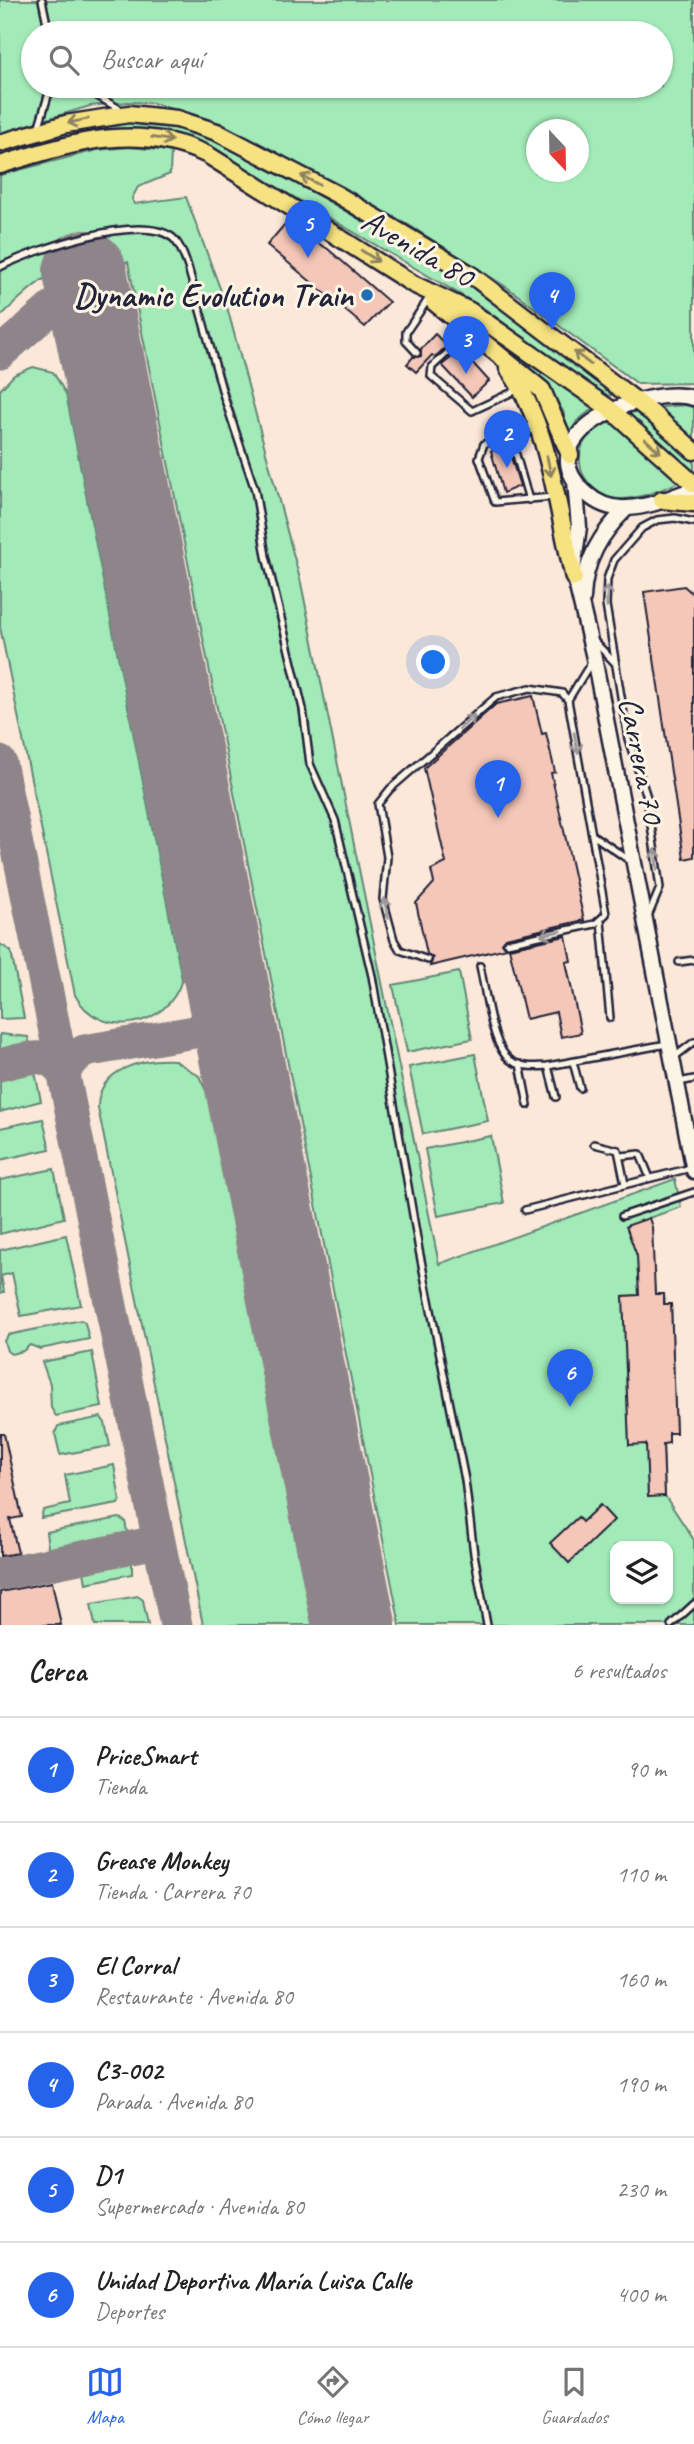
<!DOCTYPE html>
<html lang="es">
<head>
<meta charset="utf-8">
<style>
	body { margin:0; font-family:Caveat,sans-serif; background:#f6f6f6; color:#222 }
	.controls { position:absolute; right:21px; bottom:21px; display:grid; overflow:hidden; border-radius:14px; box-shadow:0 2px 5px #0004 }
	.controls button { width:63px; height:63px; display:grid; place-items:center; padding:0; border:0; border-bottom:2px solid #e0e0e0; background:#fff; color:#222; font:35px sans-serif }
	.compass { position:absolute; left:526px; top:119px; width:63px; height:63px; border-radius:50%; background:#fff; box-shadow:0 2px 5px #0004; rotate:158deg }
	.you { position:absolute; left:434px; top:663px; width:24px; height:24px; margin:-18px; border:5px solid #fff; border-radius:50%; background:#1a73e8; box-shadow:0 0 0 10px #1a73e833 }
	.badge { display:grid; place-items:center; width:46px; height:46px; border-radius:50%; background:#2563eb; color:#fff; font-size:23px; font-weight:700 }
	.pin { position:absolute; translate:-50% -58px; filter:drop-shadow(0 2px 4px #0008) }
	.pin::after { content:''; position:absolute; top:37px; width:24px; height:21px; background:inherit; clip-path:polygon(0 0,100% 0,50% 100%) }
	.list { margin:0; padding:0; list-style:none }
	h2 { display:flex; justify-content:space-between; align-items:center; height:91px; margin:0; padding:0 28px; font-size:30px }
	h2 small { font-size:23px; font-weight:400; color:#767676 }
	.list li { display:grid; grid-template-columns:46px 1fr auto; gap:21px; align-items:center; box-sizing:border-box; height:105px; padding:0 28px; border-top:2px solid #e0e0e0 }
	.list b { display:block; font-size:26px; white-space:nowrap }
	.list p { margin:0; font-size:23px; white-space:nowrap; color:#767676 }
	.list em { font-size:23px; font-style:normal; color:#767676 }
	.icon { flex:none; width:38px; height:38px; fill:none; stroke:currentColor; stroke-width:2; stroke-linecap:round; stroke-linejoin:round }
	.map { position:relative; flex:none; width:694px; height:1625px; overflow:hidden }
	.search { position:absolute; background:#fff; box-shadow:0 2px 5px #0004; left:21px; right:21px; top:21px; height:77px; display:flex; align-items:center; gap:18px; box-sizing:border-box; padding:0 24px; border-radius:38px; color:#767676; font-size:26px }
	.sheet { height:721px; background:#fff }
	nav { display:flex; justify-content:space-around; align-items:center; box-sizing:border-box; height:98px; border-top:2px solid #e0e0e0; background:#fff; font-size:19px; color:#767676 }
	nav a { display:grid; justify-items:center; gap:4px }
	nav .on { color:#2563eb }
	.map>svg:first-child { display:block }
	.green { fill:#a2eab7; stroke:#628679; stroke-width:2; fill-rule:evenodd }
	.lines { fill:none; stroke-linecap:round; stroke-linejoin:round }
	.taxiway { stroke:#8e858a; stroke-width:33 }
	.runway { stroke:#8e858a; stroke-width:84 }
	.building { fill:#f4c7b8; stroke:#22223b; stroke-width:2 }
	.service-casing { stroke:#22223b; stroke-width:10 }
	.secondary-casing { stroke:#22223b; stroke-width:19 }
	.primary-casing { stroke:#22223b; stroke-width:21 }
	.service { stroke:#fcf5e5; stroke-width:5 }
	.secondary { stroke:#fcf5e5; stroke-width:14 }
	.primary { stroke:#f7e281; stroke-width:16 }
	.oneway { stroke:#8c825e }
	.oneway2 { stroke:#9a9698 }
	.poi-dot { fill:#1f6fb2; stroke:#fcf5e5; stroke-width:2.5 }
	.labels { text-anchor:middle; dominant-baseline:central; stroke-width:6; stroke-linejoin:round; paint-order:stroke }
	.street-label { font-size:33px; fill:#22223b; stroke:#fcf5e5 }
	.poi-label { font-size:33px; font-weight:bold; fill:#22223b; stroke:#fcf5e5; text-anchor:end }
</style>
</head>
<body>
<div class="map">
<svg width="694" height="1625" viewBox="0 0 694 1625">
	<rect width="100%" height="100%" fill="#fbe8d8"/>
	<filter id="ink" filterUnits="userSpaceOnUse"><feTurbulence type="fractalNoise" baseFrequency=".0143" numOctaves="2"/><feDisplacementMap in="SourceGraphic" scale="14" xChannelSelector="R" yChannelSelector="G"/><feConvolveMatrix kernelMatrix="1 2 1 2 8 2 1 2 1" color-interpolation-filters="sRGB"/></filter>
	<g filter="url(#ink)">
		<g class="green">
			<path d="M0 0H694V383L638 384 508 288 404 222 222 125 153 103 128 102 90 106 0 133ZM33 33H661V86H33ZM536 130H578V172H536Z"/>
			<path d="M161 121 214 136 468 281 616 392 605 398 485 309 208 147C191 141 174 134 156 131 102 125 51 146 0 160V148L101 123Z"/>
			<path d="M129 147 171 151 170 174 138 187 132 198 134 204 186 197 227 307 301 583 439 1264 675 1179 681 1207 649 1218 655 1294H664L665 1304H671L676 1433H669V1443L663 1444 665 1496 694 1540V1625H400L128 262C58 265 53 266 0 317V270C38 252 129 216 168 239 192 253 255 503 267 546L257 486 182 247C175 242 168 234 160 230 130 215 31 250 0 264V175L97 150ZM615 1546H668V1599H615Z"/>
			<polygon points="461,312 595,407 577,421 569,435 563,411 544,381"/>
			<path d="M33 367 53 372 66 394 182 979C169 1028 99 1041 75 995L0 627V390L14 375Z"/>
			<path d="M687 405 694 408V475C671 486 632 505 606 497 596 493 584 480 581 469 569 416 651 407 687 405Z"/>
			<polygon points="0,944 11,951 24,1018 0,1019"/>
			<polygon points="459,972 472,1039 407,1052 393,985"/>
			<polygon points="0,1034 28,1037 30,1044 23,1051 0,1057"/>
			<polygon points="475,1054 488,1121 423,1134 409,1067"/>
			<path d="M174 1060 199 1076 211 1101 315 1625H203L98 1108C97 1069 143 1058 174 1060Z"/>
			<polygon points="27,1064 34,1067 41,1101 0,1112 0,1073"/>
			<polygon points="43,1119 50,1149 0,1160 0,1128"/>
			<polygon points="491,1136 504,1203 438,1216 425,1149"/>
			<polygon points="54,1169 64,1218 0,1234 0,1180"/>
			<polygon points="66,1235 81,1305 21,1316 12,1273 1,1276 4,1292 0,1293 0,1250"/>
			<polygon points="81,1320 85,1323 89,1339 40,1349 30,1345 23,1351 11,1354 7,1351 4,1341 8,1335"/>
			<polygon points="92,1352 102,1407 56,1416 51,1408 50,1384 42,1362"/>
			<polygon points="101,1417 105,1423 110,1446 60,1455 55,1433 58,1426"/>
			<polygon points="114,1465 120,1500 118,1504 41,1518 43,1510 70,1504 65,1475"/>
			<polygon points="119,1518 125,1521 128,1537 125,1542 49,1555 46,1532"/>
			<polygon points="123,1555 132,1560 132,1574 86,1583 84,1572 92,1562"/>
			<polygon points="138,1596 143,1600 148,1625 95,1625 91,1604"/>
		</g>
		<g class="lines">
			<g class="taxiway">
				<polyline points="0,353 55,305 78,304 94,321"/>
				<polyline points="0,762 176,1625"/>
				<path d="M206 1030C221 1023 229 1017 229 999"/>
				<path d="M0 1065C24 1059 50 1048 64 1075"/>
				<path d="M64 1075 69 1063 84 1051 206 1030C220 1030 233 1031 239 1046"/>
				<polyline points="0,1574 157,1542"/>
			</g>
			<polyline class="runway" points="85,272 354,1625"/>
		</g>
		<g class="building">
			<polygon points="285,224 328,249 389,302 365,327 267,245"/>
			<polygon points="435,334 447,346 435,357 432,355 416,372 407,364 413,357 421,356 421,349"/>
			<polygon points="461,350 489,381 472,397 442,365"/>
			<polygon points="507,444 520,486 503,493 491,451"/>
			<polygon points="684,586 694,595 694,857 684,859 644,592"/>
			<polygon points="533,696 542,734 546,733 555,772 551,773 584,920 506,938 502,943 507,948 430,966 433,958 427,954 416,903 434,883 431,870 446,863 424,768 496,704"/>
			<polygon points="566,936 571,961 566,962 581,1033 561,1037 556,1012 526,1019 509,948"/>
			<polygon points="649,1218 652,1227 655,1294 664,1294 664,1304 671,1304 676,1433 669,1433 669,1443 663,1444 665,1496 648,1497 646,1444 629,1445 623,1296 639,1295 637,1256 626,1226"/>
			<polygon points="0,1434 4,1434 22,1517 10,1519 18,1553 0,1556"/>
			<polygon points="600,1505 614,1520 569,1563 550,1543 578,1517 582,1522"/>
			<polygon points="52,1582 61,1625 0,1625 0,1592"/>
		</g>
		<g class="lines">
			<g class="service-casing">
				<g id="service">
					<polyline points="42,0 49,33"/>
					<polyline points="80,86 123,111"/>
					<polyline points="38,129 51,86"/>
					<path d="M0 267C34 250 141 212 173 238 181 245 184 257 188 267L224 397 255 490 266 556 303 709 310 764 335 820 372 976 419 1250 465 1480 474 1554 487 1625"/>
					<polyline points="468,334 432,367 431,376 472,411 519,389"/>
					<polyline points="417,353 406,341 406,332 429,298"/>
					<polyline points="535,424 484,444 479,458 495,502 553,497"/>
					<polyline points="510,434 529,500"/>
					<polyline points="594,641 616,664"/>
					<polyline points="594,836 632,862"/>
					<polyline points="649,914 660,888 647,797 628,739 606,605 607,579 614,560 642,528 657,520 675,518 694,522"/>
					<polyline points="601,921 610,1018"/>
					<polyline points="507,943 595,924 606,914 568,700 592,661"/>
					<polyline points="428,960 400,950 394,940 383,899 387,857 378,804 390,789 496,697 530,688 562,693 568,700"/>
					<polyline points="679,962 694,960"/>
					<path d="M480 966C485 988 491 1040 506 1056 516 1068 534 1067 548 1066L667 1044"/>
					<polyline points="673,1058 694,1042"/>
					<polyline points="573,1062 580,1088"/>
					<polyline points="520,1064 528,1105"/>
					<polyline points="548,1066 556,1097"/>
					<polyline points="679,1082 694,1079"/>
					<polyline points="594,1144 618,1150 625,1184"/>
					<polyline points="621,1156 640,1154 650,1178"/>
					<polyline points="525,1210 691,1168"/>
					<polyline points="622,1216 694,1192"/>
					<polyline points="671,1625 694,1604"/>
				</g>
			</g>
			<g class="secondary-casing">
				<g id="secondary">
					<path d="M694 398C644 384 521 436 587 494 598 504 612 509 627 508 650 507 672 497 694 489"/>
					<polyline points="575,481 579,527 573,570 594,658 694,1171"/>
					<path d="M583 598C584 561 601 533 627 508"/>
				</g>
			</g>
			<g class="primary-casing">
				<g id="primary">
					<polyline points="0,143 66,124 129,114 177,119 217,132 338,195 470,274 652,413 694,451"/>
					<path d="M0 165C72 143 136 121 208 155L413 284 470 311 610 409 694 484"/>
					<polyline points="434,302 542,390 570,455"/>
					<path d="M508 368C551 429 556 507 574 578"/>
					<polyline points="662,500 694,503"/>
				</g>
			</g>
			<use href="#service" class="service"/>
			<use href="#secondary" class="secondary"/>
			<use href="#primary" class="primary"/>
		</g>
		<defs><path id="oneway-shaft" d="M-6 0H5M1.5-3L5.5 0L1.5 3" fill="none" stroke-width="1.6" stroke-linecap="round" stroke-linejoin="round" transform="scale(1.75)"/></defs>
		<g class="oneway">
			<use href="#oneway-shaft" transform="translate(78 121) rotate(168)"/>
			<use href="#oneway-shaft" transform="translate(162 139) rotate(9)"/>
			<use href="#oneway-shaft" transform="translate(310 180) rotate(-152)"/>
			<use href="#oneway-shaft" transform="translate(370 256) rotate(33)"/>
			<use href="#oneway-shaft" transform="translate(582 358) rotate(-142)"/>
			<use href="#oneway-shaft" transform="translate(653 446) rotate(42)"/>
			<use href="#oneway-shaft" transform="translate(549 466) rotate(78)"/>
		</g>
		<g class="oneway2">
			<use href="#oneway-shaft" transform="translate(607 596) rotate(-89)"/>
			<use href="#oneway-shaft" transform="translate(467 722) rotate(-43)"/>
			<use href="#oneway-shaft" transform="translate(576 743) rotate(79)"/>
			<use href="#oneway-shaft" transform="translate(656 859) rotate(-98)"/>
			<use href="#oneway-shaft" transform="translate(386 908) rotate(-103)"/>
			<use href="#oneway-shaft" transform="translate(551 933) rotate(168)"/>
		</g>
	</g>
	<circle class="poi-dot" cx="367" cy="295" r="7"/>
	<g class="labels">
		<g class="street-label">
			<text transform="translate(418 248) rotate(30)">Avenida 80</text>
			<text transform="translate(642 760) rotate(79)">Carrera 70</text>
		</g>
		<g class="poi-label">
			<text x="353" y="295">Dynamic Evolution Train</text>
		</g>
	</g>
</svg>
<div class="controls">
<button><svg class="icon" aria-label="layers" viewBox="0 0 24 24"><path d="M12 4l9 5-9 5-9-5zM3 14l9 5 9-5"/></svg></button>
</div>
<svg class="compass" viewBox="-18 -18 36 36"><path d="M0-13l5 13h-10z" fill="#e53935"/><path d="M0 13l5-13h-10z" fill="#767676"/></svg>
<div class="you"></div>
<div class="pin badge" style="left:498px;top:818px">1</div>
<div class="pin badge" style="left:507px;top:468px">2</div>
<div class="pin badge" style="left:466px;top:374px">3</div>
<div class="pin badge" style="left:552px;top:330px">4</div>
<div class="pin badge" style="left:308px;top:258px">5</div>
<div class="pin badge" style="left:570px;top:1407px">6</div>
<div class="search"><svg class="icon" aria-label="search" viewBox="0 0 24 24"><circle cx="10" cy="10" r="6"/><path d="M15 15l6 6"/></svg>Buscar aquí</div>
</div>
<section class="sheet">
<h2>Cerca<small>6 resultados</small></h2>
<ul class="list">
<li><span class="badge">1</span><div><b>PriceSmart</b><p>Tienda</p></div><em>90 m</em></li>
<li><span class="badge">2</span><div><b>Grease Monkey</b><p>Tienda · Carrera 70</p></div><em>110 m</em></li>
<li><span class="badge">3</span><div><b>El Corral</b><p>Restaurante · Avenida 80</p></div><em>160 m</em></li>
<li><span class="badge">4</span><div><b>C3-002</b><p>Parada · Avenida 80</p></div><em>190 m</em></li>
<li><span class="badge">5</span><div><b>D1</b><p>Supermercado · Avenida 80</p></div><em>230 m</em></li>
<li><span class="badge">6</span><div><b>Unidad Deportiva María Luisa Calle</b><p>Deportes</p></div><em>400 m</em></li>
</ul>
</section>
<nav>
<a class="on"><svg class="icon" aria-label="map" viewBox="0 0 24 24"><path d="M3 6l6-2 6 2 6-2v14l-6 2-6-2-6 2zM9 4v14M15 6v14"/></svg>Mapa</a>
<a><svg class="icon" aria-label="directions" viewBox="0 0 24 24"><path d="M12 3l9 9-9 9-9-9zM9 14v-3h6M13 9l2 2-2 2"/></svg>Cómo llegar</a>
<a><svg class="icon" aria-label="saved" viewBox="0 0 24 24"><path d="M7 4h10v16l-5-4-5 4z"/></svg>Guardados</a>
</nav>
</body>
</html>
